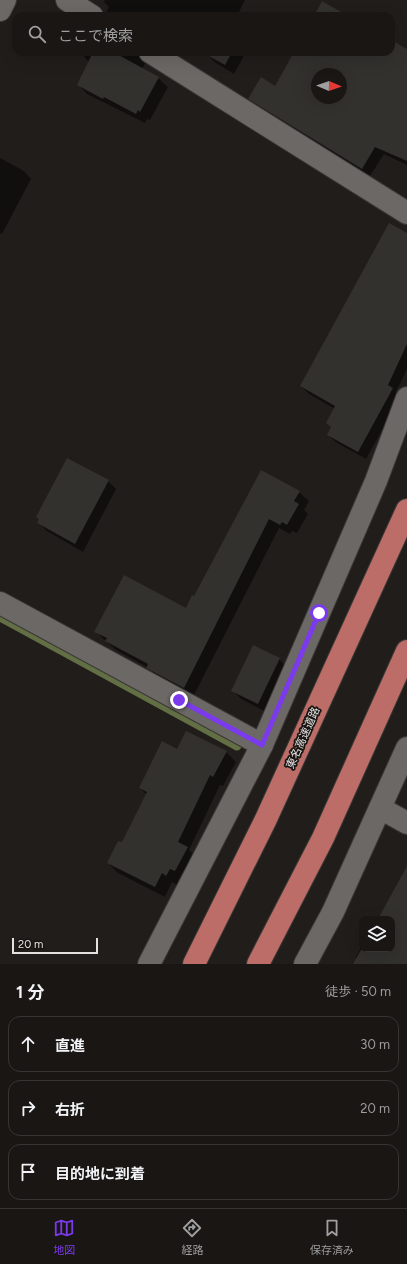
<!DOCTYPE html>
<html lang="ja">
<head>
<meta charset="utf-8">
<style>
	body { margin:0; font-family:Figtree,"Noto Sans JP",sans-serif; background:#262322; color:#f1f3f6 }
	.controls { position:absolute; right:12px; bottom:12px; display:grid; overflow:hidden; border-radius:8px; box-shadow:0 4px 16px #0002 }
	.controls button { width:36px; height:36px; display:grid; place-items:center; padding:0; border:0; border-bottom:1px solid #373534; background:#191614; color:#f1f3f6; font:20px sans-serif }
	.compass { position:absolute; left:311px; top:68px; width:36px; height:36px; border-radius:50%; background:#191614; box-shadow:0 4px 16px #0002; rotate:92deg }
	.scale { position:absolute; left:12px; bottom:10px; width:86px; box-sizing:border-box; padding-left:4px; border:2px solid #e4e2e0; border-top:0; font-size:11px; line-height:14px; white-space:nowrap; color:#e4e2e0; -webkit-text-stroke:3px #171412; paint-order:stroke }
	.stop { position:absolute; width:12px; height:12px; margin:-9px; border:3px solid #7c3aed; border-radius:50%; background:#fff }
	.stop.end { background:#7c3aed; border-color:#fff; box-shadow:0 1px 4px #0008 }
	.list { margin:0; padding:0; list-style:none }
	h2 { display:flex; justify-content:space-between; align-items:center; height:52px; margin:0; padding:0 16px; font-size:17px }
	h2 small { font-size:13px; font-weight:400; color:#9f9fa0 }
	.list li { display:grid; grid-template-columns:26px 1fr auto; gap:12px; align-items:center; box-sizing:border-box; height:56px; margin:0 8px 8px; padding:0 8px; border:1px solid #373534; border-radius:12px }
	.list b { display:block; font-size:15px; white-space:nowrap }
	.list em { font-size:13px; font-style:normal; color:#9f9fa0 }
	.icon { flex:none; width:22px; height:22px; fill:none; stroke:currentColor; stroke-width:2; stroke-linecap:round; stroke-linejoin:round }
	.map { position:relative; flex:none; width:407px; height:964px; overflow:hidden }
	.search { position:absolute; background:#191614; box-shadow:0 4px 16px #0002; left:12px; right:12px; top:12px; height:44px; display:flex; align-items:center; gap:10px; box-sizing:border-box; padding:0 14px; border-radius:12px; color:#9f9fa0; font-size:15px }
	.sheet { height:244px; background:#191614 }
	nav { display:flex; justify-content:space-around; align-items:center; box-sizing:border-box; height:56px; border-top:1px solid #373534; background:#191614; font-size:11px; color:#9f9fa0 }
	nav a { display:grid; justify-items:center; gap:2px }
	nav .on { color:#7c3aed }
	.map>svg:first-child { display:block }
	.shadow { fill:#0007; fill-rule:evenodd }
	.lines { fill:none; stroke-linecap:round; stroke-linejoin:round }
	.stream { stroke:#626e43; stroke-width:9 }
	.building { fill:#33312e; fill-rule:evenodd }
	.minor-casing { stroke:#3a3836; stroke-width:24 }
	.highway-casing { stroke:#3a3836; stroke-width:24 }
	.minor { stroke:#6c6865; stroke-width:22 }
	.highway { stroke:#bc6d67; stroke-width:22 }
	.route { stroke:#7c3aed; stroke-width:5 }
	.labels { text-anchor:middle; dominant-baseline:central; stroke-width:3.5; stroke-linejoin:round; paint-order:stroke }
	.street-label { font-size:11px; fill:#e4e2e0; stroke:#171412 }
</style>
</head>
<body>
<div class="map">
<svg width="407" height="964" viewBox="0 0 407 964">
	<rect width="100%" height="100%" fill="#211d1b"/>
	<g class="shadow">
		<polygon points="105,0 245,0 237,16 171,15 170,16 104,16 109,7 104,2"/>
		<path d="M391 42 407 51V165L384 154 370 176 257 106 249 98 275 87 295 52H391ZM317 74H341V98H317Z"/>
		<polygon points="80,52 151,52 142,69 158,78 168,87 150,120 147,119 145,123 87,94 78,84 89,62"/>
		<polygon points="208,52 246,52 234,74 216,63 206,54"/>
		<polygon points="0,158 24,171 31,179 2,234 0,233"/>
		<polygon points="407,234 407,369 396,392 401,396 366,459 337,443 328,435 332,428 327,423 335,409 309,394 301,386"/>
		<polygon points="262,471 299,492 309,501 304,510 308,514 297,533 292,531 290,534 279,528 193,697 157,677 147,667 116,650 96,632 186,609 194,598"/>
		<polygon points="108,481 116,489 83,552 47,531 38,523"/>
		<polygon points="279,659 287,667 266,712 241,699 233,691"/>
		<polygon points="178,750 226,752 236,762 223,786 220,785 189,850 197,858 185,881 180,878 177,885 172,882 165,897 118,873 108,863 123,844 147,795 140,788"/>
		<polygon points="407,877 407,964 363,964 356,957 362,946 362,949 392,949 392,919 379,919"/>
	</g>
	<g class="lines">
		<polyline class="stream" points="0,617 237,746"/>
	</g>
	<g class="building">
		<polygon points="322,1 348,16 314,16"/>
		<path d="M391 40 407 49V161L375 147 362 169 248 99 261 77 275 86 294 52H391ZM317 74H341V98H317Z"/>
		<polygon points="93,52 113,52 159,77 140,112 138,110 136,114 104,97 103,99 77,85"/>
		<polygon points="206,52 232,52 225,65 205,54"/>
		<polygon points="389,223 407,233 407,344 388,385 393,388 358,452 327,435 331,427 326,423 335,406 300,386"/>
		<polygon points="67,458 109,480 75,544 37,523 39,519 36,517"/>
		<polygon points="261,470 300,491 294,501 299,504 287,525 282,522 280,525 269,519 184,688 146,668 148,664 105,641 107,638 94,632 124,575 186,608 192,595 194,596"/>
		<polygon points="253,645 280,658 258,704 231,691"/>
		<polygon points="186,731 227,751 213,777 210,775 178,842 188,847 175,871 170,869 166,876 162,873 155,887 107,863 118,841 122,842 147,792 139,788 162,741 177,749"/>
		<polygon points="407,866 407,964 353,964 362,948 392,949 392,919 378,919"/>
	</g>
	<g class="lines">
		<g class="minor-casing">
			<g id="minor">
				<polyline points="67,0 92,16"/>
				<polyline points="0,10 5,0"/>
				<polyline points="150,52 407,213"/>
				<polyline points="0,603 262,745"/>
				<polyline points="380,808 407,823"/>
				<polyline points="149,964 262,745 376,481 407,398"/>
				<polyline points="305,964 333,912 407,748"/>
			</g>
		</g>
		<g class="highway-casing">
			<g id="highway">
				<polyline points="194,964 266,819 407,510"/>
				<polyline points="258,964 323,838 407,651"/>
			</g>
		</g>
		<use href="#minor" class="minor"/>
		<use href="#highway" class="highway"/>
	</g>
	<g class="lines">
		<polyline class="route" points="179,700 262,745 319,613"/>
	</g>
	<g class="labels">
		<g class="street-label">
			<text transform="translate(303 738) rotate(-66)">東名高速道路</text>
		</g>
	</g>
</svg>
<div class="controls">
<button><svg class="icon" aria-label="layers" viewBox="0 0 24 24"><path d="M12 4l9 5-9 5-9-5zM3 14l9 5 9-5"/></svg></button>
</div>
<svg class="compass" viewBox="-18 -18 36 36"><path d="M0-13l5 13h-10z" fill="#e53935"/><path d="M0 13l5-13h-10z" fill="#9f9fa0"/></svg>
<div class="scale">20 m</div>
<div class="stop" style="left:319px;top:613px"></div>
<div class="stop end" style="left:179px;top:700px"></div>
<div class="search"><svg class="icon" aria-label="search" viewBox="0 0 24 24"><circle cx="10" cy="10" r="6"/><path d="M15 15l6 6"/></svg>ここで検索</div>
</div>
<section class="sheet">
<h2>1 分<small>徒歩 · 50 m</small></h2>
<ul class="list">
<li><svg class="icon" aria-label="ahead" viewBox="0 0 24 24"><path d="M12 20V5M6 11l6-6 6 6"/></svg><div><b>直進</b></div><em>30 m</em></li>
<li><svg class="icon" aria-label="right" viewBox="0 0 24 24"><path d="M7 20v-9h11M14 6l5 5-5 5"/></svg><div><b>右折</b></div><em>20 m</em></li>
<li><svg class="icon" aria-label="arrive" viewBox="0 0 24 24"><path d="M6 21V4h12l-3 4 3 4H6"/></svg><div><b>目的地に到着</b></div></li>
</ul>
</section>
<nav>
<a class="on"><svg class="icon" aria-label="map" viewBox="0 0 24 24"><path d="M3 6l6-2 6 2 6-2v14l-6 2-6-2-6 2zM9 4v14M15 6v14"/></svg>地図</a>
<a><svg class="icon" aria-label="directions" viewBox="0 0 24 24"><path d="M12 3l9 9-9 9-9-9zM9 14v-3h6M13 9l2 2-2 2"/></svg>経路</a>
<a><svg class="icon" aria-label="saved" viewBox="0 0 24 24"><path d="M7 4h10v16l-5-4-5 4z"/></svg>保存済み</a>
</nav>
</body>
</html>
